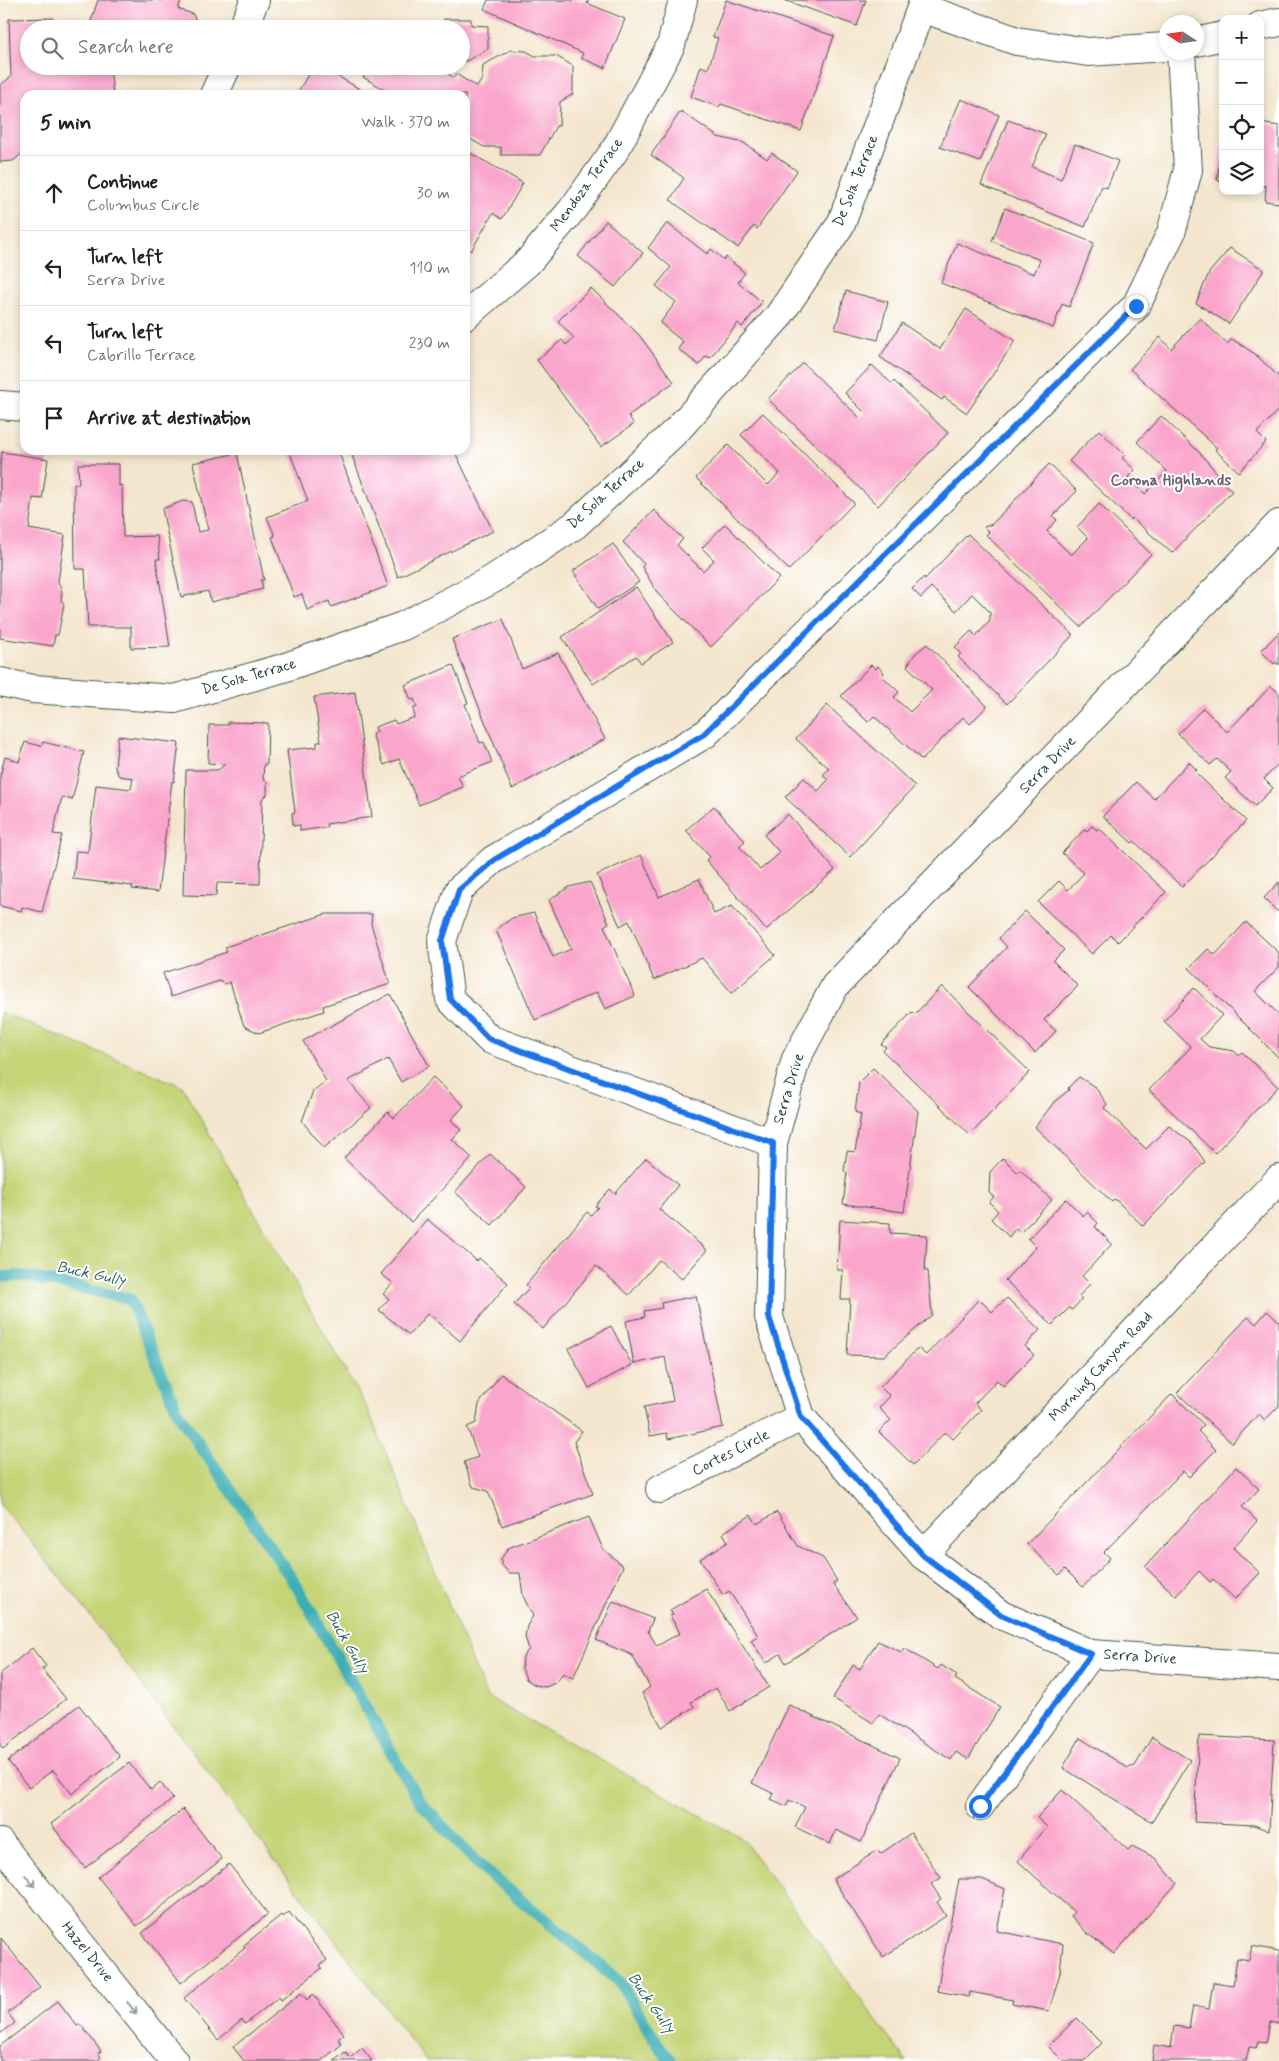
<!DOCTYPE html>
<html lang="en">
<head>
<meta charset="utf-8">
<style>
	body { margin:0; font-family:Mynerve,sans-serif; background:#f2f2f2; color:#222 }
	.controls { position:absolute; right:15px; top:15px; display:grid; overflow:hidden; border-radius:10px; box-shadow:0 2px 8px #0003 }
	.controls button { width:45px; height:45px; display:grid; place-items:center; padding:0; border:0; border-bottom:1px solid #e0e0e0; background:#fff; color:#222; font:25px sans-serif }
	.compass { position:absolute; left:1159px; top:15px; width:45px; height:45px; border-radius:50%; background:#fff; box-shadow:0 2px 8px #0003; rotate:282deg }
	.stop { position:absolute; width:15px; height:15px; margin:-11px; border:4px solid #1a73e8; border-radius:50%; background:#fff }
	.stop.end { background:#1a73e8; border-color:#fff; box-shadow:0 1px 5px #0008 }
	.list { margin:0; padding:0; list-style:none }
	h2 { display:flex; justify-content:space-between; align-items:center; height:65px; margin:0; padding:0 20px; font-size:21px }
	h2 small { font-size:16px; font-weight:400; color:#767676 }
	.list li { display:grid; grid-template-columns:32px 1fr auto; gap:15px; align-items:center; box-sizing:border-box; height:75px; padding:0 20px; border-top:1px solid #e0e0e0 }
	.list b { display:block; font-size:19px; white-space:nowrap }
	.list p { margin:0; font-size:16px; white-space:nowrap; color:#767676 }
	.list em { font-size:16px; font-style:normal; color:#767676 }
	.icon { flex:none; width:28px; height:28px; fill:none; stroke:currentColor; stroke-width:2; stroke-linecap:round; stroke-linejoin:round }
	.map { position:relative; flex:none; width:1279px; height:2061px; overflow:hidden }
	.search { position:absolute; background:#fff; box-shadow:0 2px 8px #0003; left:20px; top:20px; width:450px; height:55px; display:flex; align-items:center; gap:12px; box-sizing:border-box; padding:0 18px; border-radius:28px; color:#767676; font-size:19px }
	.panel { position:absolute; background:#fff; box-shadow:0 2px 8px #0003; left:20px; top:90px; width:450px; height:365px; border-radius:15px }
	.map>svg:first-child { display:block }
	.green { fill:#c4d476; stroke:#728855 }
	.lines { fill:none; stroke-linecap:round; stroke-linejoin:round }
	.stream { stroke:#3badb4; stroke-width:12 }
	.building { fill:#faa5cb }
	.minor-casing { stroke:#3f564b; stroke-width:30 }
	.minor { stroke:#fff; stroke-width:28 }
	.oneway { stroke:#8f9e9a }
	.route { stroke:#1a73e8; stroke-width:6 }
	.labels { text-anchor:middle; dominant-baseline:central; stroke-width:4; stroke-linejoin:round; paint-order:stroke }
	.street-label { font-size:15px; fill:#1f3d34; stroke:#fff }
	.neighbourhood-label { font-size:16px; font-weight:bold; fill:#6c6169; stroke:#fff }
	.water-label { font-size:16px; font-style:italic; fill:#296461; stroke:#fff }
</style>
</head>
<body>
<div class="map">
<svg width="1279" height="2061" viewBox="0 0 1279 2061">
	<rect width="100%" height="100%" fill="#fff"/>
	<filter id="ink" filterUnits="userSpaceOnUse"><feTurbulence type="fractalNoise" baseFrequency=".02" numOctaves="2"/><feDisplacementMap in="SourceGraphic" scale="10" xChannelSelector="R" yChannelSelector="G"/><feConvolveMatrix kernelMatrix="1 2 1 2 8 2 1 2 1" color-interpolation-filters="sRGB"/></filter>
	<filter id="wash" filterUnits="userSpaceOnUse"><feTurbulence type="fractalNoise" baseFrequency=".0096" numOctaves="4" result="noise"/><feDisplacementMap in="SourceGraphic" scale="20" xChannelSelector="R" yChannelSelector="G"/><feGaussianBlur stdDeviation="1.12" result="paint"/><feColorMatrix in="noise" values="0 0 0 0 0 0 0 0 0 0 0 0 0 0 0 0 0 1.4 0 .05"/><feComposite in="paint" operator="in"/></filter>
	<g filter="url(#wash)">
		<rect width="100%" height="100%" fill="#f4e6ce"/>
		<polygon class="green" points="0,1012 182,1086 368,1410 487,1697 743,1839 906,2061 426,2061 75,1596 0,1504"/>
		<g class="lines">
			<polyline class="stream" points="0,1277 25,1276 130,1299 179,1415 296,1585 419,1801 481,1867 619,1981 657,2043 671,2061"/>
		</g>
		<g id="blocks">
			<g class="building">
				<polygon points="98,0 181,0 178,9 193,14 196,21 194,29 104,29 90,24"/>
				<polygon points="488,0 589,0 587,3 625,19 605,68 581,58 583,53 484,9"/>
				<polygon points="726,0 834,36 801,131 721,104 719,107 691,97 701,66 708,69 718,38 713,37"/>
				<polygon points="784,0 866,0 857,26"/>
				<polygon points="53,18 53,22 62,22 62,29 29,29 29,66 110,66 113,95 25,95 25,151 13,161 0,162 0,85 11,77 9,19"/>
				<polygon points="444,19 471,19 471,25 488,26 488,49 466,61 461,61 461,29 444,29"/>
				<polygon points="511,50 526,51 535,56 556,56 573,66 573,94 560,102 559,126 556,126 540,155 501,155 501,147 484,147 465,136 465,95 393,95 363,77 369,66 442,66 449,71 448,74 454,78 456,74 477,87 482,79 483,65"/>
				<polygon points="313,66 320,66 370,95 296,95"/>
				<polygon points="961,99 999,115 980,162 940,147"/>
				<polygon points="681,111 718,137 744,143 767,159 772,153 797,171 757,229 754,226 738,248 670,200 684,178 651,155"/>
				<polygon points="1008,120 1046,134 1032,167 1061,179 1075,144 1118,161 1107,188 1102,186 1085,227 981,185"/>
				<polygon points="1260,123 1279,126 1279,203 1265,201 1266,186 1260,185"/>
				<polygon points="1222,145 1223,145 1223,181 1217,180"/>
				<polygon points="465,150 523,183 502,219 493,213 471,251 465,247"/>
				<polygon points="1005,208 1094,243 1069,307 1062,304 1053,328 941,283 957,243 1034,274 1040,260 992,241"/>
				<polygon points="606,221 643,253 615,287 578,256"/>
				<polygon points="667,223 707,254 711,249 724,260 726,257 745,273 738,282 762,302 742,327 738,323 710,358 706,356 699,365 678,349 683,342 660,323 676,302 656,286 671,267 648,248"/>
				<polygon points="1230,248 1264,270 1229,324 1196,303 1209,273"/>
				<polygon points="591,288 639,335 674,382 628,416 634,424 601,447 537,360 562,340 566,345 574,338 558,321"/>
				<polygon points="846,291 888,302 878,340 835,329"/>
				<polygon points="966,309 1015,341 967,413 944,397 942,400 880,357 902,323 940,349"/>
				<polygon points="1200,318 1227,344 1232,339 1255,354 1279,377 1279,409 1257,433 1266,442 1239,472 1215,450 1217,448 1130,369 1160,337 1171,349"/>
				<polygon points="803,363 860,418 865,413 845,393 872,365 892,384 894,381 948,433 878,506 768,399"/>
				<polygon points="763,413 854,503 789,570 696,478 728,445 768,485 780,473 741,435"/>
				<polygon points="1161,416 1198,451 1218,474 1216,476 1232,491 1172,553 1132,518 1131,520 1069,461 1099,430 1125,455 1122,458 1135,470 1128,477 1145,494 1167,471 1137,442"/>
				<polygon points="289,450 338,450 388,586 331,607 329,601 307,610 302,594 294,597 272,537 275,536 267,517 308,501"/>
				<polygon points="350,450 454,450 493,531 398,577"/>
				<polygon points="2,452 48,459 42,499 33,498 29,529 65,535 58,581 62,592 61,600 64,604 58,635 55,635 53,646 0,638 0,468"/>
				<polygon points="237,453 264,580 261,580 263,589 211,602 208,591 181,597 162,509 183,501 192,502 198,532 208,530 193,463"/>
				<polygon points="78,464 119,464 119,486 122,485 123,537 157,536 160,559 156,559 170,647 131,648 131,627 88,627 85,569 75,569 74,484 79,484"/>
				<polygon points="1049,464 1077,491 1053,516 1057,520 1047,531 1071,555 1088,538 1077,527 1099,504 1151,554 1081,627 986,535 989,532 984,527 992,524"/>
				<polygon points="654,510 683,539 677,545 703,571 714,560 702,548 725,524 779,578 711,647 658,594 642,567 644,564 623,542"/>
				<polygon points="968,534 1073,635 1007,704 958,657 961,653 955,647 971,631 976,636 990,621 990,612 972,594 956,611 931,587 921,598 912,589 924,577 925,579"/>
				<polygon points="613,544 639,582 598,609 573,571"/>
				<polygon points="636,587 673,642 641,663 636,656 593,684 562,637"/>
				<polygon points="503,619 522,669 558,653 605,739 512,789 452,639"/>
				<polygon points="1279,632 1279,665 1276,662 1274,664 1261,651"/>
				<polygon points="927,644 987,706 970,724 963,717 922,760 874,716 868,722 841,696 871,665 876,669 878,666 884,673 882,676 899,692 894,697 910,712 932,690 907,666 915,654"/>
				<polygon points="453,665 468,703 465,704 480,743 484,742 492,762 458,776 463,787 419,805 399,759 384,765 372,734 377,732 375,727 394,720 396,724 415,717 413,709 417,707 414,699 411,700 405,685"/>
				<polygon points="1271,686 1279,693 1279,763 1264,779 1273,788 1255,806 1225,778 1231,772 1217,759 1210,765 1178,734 1203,708 1227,732"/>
				<polygon points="355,692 372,817 326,824 327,827 300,831 300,825 293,826 292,813 295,812 287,750 317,747 317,742 321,742 314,697"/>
				<polygon points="827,705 915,786 850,857 785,797 804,778 818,791 828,780 823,775 829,768 796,739"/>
				<polygon points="228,722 268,723 267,764 264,764 263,779 267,782 267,795 262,799 260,884 217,883 216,896 183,895 186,770 218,770 225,764 208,763 209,725 228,725"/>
				<polygon points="118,736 179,743 174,782 172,781 158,892 132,889 133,886 73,879 76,851 88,852 96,785 131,789 133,778 119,776 115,768"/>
				<polygon points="25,742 41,746 43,742 84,752 72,800 62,797 53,834 62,835 42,912 22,907 21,911 0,906 0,776 5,757 19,762"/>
				<polygon points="1189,762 1197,770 1195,772 1246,821 1182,887 1134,841 1132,843 1103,816 1136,782 1154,799"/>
				<polygon points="714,806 745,841 739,846 760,870 780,853 764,835 788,814 835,870 766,930 706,860 710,857 686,830"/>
				<polygon points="1092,826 1097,830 1099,828 1166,892 1118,942 1111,935 1092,954 1038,902 1059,881 1068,890 1084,873 1062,853 1085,829 1087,831"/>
				<polygon points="641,855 659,897 699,879 714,914 732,906 775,955 732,993 702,958 654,980 629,921 620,926 597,875"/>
				<polygon points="590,882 609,923 604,926 635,996 605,1009 597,992 535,1020 496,930 512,918 534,913 553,957 571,949 549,900 569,887"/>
				<polygon points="1279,882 1279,913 1264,898"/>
				<polygon points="1025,911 1064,950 1053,961 1078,986 1044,1020 1056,1031 1035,1053 969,987 1007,947 999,938"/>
				<polygon points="326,914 372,914 371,924 390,984 323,1006 324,1011 259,1033 244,1026 230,982 225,984 219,981 171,997 163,973 227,952 225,947"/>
				<polygon points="1246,922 1279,953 1279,967 1255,991 1279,1015 1279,1058 1189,968 1208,949 1215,955"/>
				<polygon points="942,986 1030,1072 970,1135 883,1051 886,1047 881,1044 912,1012 915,1014"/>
				<polygon points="1194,988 1222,1015 1200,1039 1209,1047 1234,1051 1238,1055 1242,1052 1278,1087 1215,1153 1149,1090 1191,1047 1164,1021"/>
				<polygon points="390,994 429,1066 401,1082 388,1059 348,1081 371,1108 324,1148 302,1121 313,1091 326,1081 303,1041"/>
				<polygon points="873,1068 918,1111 904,1212 843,1204 847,1172 844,1171 847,1151 855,1152 861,1114 855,1112 859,1082"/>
				<polygon points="433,1077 464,1106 451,1120 461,1130 452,1139 472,1158 411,1222 344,1158 388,1112 394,1118"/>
				<polygon points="1079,1077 1095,1087 1107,1104 1104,1108 1146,1149 1169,1126 1192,1143 1205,1162 1143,1226 1115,1199 1112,1202 1035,1127 1054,1102 1069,1090 1068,1088"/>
				<polygon points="490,1154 526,1187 492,1225 455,1192"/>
				<polygon points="646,1158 678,1185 659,1209 707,1250 682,1279 659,1260 629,1295 596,1266 543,1329 514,1304 529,1288 526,1285 587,1212 591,1215 598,1207 595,1206 610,1189 615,1194"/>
				<polygon points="1003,1158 1017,1172 1020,1170 1052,1200 1020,1233 1016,1228 1009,1237 991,1219 998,1211 989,1202 994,1197 989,1193 990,1172"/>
				<polygon points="1066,1199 1083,1216 1087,1212 1098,1223 1095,1227 1112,1244 1082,1276 1090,1284 1079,1296 1082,1299 1072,1310 1069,1308 1052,1325 1005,1280 1036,1247 1028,1239"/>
				<polygon points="427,1219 477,1261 479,1258 508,1283 460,1341 428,1313 409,1335 379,1310 389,1299 383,1294 393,1283 381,1274"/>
				<polygon points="840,1220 890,1223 890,1233 927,1235 925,1271 928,1271 932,1315 884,1356 847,1355 850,1299 841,1299 843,1270 837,1270"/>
				<polygon points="696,1296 723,1427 668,1439 667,1433 650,1436 644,1407 673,1401 665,1357 634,1364 626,1321 645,1317 644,1311 662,1308 661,1303"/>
				<polygon points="1007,1298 1040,1330 1025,1346 1034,1355 1003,1386 997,1380 975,1403 981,1410 953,1439 945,1432 913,1465 879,1432 891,1420 879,1408 890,1396 880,1387 918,1348 926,1355 979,1299 992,1312"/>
				<polygon points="1267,1311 1279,1322 1279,1406 1265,1420 1259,1414 1232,1443 1177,1393 1248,1317 1256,1324"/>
				<polygon points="611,1326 632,1365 589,1388 568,1349"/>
				<polygon points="501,1374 582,1431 574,1442 593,1494 502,1526 488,1491 473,1487 464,1462 478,1457 467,1427 476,1423 479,1404"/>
				<polygon points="1172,1394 1204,1425 1198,1431 1216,1450 1189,1477 1183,1471 1104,1552 1110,1558 1083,1587 1065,1569 1059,1575 1027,1544"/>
				<polygon points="1236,1467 1259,1489 1242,1507 1257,1521 1233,1548 1260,1573 1235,1599 1213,1579 1210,1582 1199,1571 1176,1596 1145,1567"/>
				<polygon points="777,1512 798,1546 823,1558 837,1581 833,1584 857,1617 786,1663 780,1654 766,1663 751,1640 758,1636 729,1591 723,1595 700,1559 728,1542 723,1533 751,1515 757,1524"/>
				<polygon points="589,1517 603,1549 623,1566 573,1678 563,1673 557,1682 546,1687 535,1685 526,1679 522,1668 523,1657 529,1649 525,1637 527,1626 533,1616 523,1596 520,1573 509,1573 501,1564 501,1559 508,1548"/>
				<polygon points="706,1589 769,1687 730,1711 716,1688 691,1702 694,1707 662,1727 642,1693 650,1687 632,1655 596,1640 613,1601 653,1619 648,1631 657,1646 680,1633 670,1616 673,1615 670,1610"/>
				<polygon points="878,1641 901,1652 904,1648 938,1669 941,1665 957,1675 955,1679 1000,1707 968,1759 956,1752 951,1760 879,1714 873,1723 833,1698 853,1665 860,1669"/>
				<polygon points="32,1648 46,1666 42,1669 66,1699 3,1749 0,1745 0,1674"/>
				<polygon points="79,1705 120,1757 72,1794 53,1770 29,1788 8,1761"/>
				<polygon points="789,1705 900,1758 861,1842 836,1830 830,1844 795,1827 805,1807 789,1800 786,1806 771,1799 774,1794 752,1783"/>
				<polygon points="1199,1736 1274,1740 1269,1831 1254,1825 1194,1822"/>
				<polygon points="1152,1737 1190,1760 1152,1822 1063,1768 1080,1738 1128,1768 1135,1766"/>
				<polygon points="129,1763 151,1790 160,1782 173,1799 85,1868 51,1824"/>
				<polygon points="1062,1790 1128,1850 1132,1846 1155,1858 1177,1883 1114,1954 1088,1934 1071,1916 1074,1912 1018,1861 1047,1827 1037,1818"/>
				<polygon points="183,1809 222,1859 137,1926 98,1877"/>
				<polygon points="911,1833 941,1878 931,1884 941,1899 937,1902 946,1916 883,1957 833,1879 878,1850 880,1854"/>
				<polygon points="229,1864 268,1914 181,1983 142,1933"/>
				<polygon points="959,1879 982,1879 1005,1889 997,1931 1063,1944 1060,1973 1049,2011 1012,2004 1013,2000 970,1992 969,1997 937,1991"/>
				<polygon points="289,1912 327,1960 320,1965 322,1968 281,2000 279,1997 245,2024 242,2020 218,2040 184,1998 245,1948 243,1946 281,1915 283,1917"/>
				<polygon points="1,1938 40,1987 8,2013 15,2023 0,2034"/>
				<polygon points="1252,1946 1279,1951 1279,2024 1270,2022 1266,2043 1258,2042 1256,2048 1249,2047 1246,2061 1152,2061 1154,2045 1171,2048 1174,2026 1189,2028 1193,2006 1209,2009 1213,1982 1233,1985 1237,1958 1249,1960"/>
				<polygon points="301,1993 307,2000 313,1994 344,2034 338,2039 342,2044 321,2061 244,2061 233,2047"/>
				<polygon points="58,2001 77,2026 80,2024 101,2051 98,2053 101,2057 97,2061 0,2061 0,2046"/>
				<polygon points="1077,2018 1102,2043 1084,2061 1063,2061 1048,2046"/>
				<polygon points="362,2048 372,2061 334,2061 345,2052 350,2058"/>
			</g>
		</g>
	</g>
	<g filter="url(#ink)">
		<use href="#blocks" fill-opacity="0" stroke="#3f564b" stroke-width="1"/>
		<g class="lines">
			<g class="minor-casing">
				<g id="minor">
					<polyline points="922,8 1017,41 1088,52 1166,47"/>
					<polyline points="1260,26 1279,22"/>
					<polyline points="242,29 255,0"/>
					<polyline points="1196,42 1223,36"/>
					<polyline points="214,95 227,66"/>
					<polyline points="465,316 528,262 572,210 615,150 671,45 683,0"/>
					<polyline points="0,405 25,407"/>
					<polyline points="1279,524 835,986 796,1059 773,1143 769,1317 801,1417 923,1555 1001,1615 1091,1654 1279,1667"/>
					<polyline points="0,682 33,689 174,699 283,668 403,626 493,579 575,525 677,430 778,317 841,224 924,0"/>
					<polyline points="773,1143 489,1039 450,999 442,941 459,890 493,860 705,734 1136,306 1171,233 1188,170 1181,52"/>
					<polyline points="660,1489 801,1417"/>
					<polyline points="923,1555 1279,1179"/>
					<polyline points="980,1806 1091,1654"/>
					<polyline points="0,1843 174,2061"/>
				</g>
			</g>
			<use href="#minor" class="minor"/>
		</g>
		<defs><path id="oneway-shaft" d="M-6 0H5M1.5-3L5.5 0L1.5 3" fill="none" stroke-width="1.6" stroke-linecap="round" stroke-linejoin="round" transform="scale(1.25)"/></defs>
		<g class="oneway">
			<use href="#oneway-shaft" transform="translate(30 1881) rotate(51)"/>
			<use href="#oneway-shaft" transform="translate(132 2008) rotate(51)"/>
		</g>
	</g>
	<g class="lines" filter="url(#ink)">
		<polyline class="route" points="980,1806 1091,1654 1001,1615 923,1555 801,1417 769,1317 773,1143 489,1039 450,999 442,941 459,890 494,860 704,734 1136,306"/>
	</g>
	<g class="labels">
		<g class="street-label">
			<text transform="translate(856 181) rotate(-68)">De Sola Terrace</text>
			<text transform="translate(587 185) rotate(-54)">Mendoza Terrace</text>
			<text transform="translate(606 494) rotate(-42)">De Sola Terrace</text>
			<text transform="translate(249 677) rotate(-16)">De Sola Terrace</text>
			<text transform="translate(1048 765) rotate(-46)">Serra Drive</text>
			<text transform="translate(789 1089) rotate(-73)">Serra Drive</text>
			<text transform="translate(1101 1367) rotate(-47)">Morning Canyon Road</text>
			<text transform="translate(731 1453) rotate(-27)">Cortes Circle</text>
			<text transform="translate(1140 1657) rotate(4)">Serra Drive</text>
			<text transform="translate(87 1952) rotate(51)">Hazel Drive</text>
		</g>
		<g class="neighbourhood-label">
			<text x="1171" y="480">Corona Highlands</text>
		</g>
		<g class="water-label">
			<text transform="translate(91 1274) rotate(12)">Buck Gully</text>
			<text transform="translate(347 1642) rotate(60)">Buck Gully</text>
			<text transform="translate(651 2003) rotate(55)">Buck Gully</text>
		</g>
	</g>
</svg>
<div class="controls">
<button>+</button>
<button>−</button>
<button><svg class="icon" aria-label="locate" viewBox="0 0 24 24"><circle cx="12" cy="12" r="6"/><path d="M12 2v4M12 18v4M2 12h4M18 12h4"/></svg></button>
<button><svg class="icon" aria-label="layers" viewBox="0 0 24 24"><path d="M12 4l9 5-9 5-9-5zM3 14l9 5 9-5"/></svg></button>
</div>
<svg class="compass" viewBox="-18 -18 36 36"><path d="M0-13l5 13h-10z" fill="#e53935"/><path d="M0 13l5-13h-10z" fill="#767676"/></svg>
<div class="stop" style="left:980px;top:1806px"></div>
<div class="stop end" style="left:1136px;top:306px"></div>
<div class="search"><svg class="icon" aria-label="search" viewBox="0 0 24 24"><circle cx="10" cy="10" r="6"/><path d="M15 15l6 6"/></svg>Search here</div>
<section class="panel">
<h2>5 min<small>Walk · 370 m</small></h2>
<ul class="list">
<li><svg class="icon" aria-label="ahead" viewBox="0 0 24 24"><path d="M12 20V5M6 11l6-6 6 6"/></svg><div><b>Continue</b><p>Columbus Circle</p></div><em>30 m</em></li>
<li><svg class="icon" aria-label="left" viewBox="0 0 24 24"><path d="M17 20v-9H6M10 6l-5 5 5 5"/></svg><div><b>Turn left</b><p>Serra Drive</p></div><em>110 m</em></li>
<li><svg class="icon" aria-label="left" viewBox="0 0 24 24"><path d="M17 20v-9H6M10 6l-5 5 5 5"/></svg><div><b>Turn left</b><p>Cabrillo Terrace</p></div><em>230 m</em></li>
<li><svg class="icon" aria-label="arrive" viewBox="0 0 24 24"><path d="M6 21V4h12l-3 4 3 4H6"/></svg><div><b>Arrive at destination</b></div></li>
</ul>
</section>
</div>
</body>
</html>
